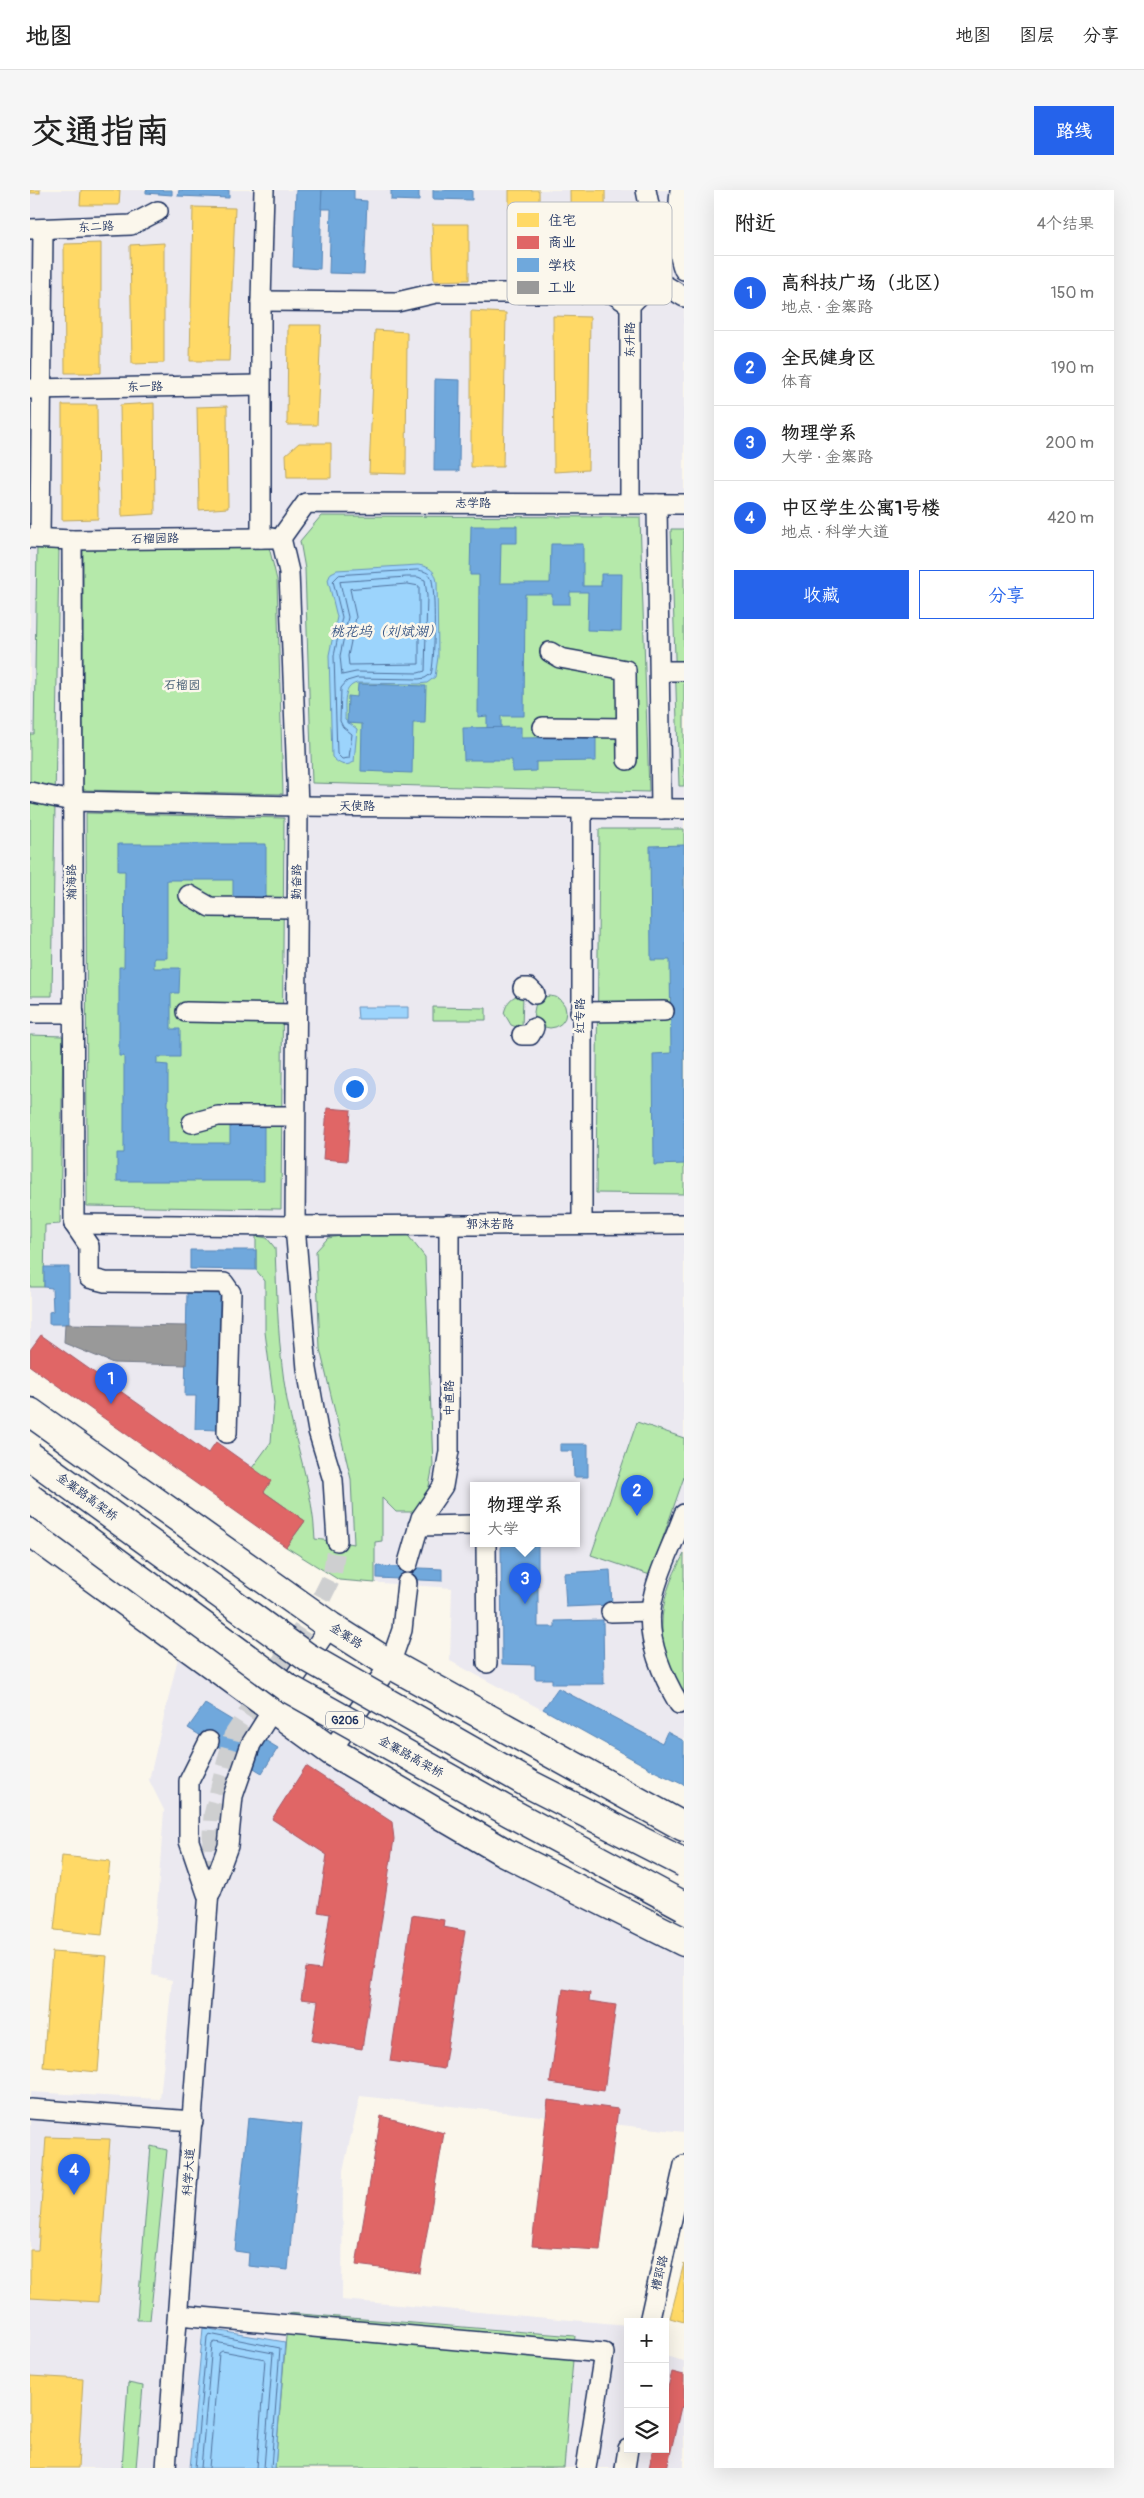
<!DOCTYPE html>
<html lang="zh">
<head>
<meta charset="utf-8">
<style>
	body { margin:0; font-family:Pangolin,"LXGW WenKai TC",sans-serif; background:#f6f6f6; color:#222 }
	.controls { position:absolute; right:15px; bottom:15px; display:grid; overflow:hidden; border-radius:0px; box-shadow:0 5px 20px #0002 }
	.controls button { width:45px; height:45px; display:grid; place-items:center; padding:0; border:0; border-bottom:1px solid #e0e0e0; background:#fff; color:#222; font:25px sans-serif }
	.you { position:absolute; left:324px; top:898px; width:18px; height:18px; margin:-12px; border:4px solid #fff; border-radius:50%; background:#1a73e8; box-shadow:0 0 0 8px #1a73e833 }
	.badge { display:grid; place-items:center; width:32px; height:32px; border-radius:50%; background:#2563eb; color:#fff; font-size:16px; font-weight:700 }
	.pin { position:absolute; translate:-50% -41px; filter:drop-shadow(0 1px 2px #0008) }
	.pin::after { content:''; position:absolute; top:26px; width:18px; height:15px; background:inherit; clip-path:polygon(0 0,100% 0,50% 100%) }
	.popup { position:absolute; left:440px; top:1292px; width:110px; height:65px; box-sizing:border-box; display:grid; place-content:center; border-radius:0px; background:#fff; filter:drop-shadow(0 1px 4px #0005); font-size:16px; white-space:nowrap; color:#767676 }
	.popup b { font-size:19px; color:#222 }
	.popup::after { content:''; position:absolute; left:50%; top:100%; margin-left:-10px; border:10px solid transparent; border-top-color:#fff }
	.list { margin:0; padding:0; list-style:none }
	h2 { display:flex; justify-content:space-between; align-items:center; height:65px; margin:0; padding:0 20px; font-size:21px }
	h2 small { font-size:16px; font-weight:400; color:#767676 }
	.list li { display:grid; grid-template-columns:32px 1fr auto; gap:15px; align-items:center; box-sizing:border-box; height:75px; padding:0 20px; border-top:1px solid #e0e0e0 }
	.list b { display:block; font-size:19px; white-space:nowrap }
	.list p { margin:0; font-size:16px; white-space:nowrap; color:#767676 }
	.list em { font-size:16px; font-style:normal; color:#767676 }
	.actions { display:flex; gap:10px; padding:15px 20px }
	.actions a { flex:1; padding:11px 0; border:1px solid #2563eb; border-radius:0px; text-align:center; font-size:18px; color:#2563eb }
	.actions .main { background:#2563eb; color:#fff }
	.icon { flex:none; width:28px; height:28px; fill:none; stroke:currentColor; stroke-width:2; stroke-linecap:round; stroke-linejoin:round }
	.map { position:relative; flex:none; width:654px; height:2278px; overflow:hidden; border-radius:0px }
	header { display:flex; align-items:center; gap:30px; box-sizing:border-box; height:70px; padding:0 25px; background:#fff; border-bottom:1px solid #e0e0e0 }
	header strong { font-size:24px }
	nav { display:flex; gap:28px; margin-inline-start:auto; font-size:18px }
	.intro { display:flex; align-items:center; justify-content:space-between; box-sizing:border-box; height:120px; padding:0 30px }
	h1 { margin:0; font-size:35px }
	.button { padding:12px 22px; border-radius:0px; background:#2563eb; color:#fff; font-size:18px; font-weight:700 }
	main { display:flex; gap:30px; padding:0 30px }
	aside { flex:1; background:#fff; border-radius:0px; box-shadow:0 5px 20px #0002 }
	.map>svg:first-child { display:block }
	.built { fill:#ebe9f0; fill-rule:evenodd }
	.green { fill:#b5e9aa; stroke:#688c84 }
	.water { fill:#9cd4fc; stroke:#6892bd }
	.homes { fill:#ffd966; stroke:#bba664 }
	.shops { fill:#e06666; stroke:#a55664 }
	.schools { fill:#6fa8dc; stroke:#5684b6 }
	.industry { fill:#999; stroke:#737987 }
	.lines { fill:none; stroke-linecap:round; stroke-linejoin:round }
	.shore { stroke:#4f719d; stroke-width:1 }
	.minor-tunnel { stroke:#cecfd0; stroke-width:19; stroke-dasharray:19 9; stroke-linecap:butt }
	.minor-casing { stroke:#1b2f5e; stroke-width:22 }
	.highway-casing { stroke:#1b2f5e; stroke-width:31 }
	.minor { stroke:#fbf7ec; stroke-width:19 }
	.highway { stroke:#fbf7ec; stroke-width:28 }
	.highway-bridge-casing { stroke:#1b2f5e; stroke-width:31; stroke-linecap:butt }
	.highway-bridge { stroke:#fbf7ec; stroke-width:28 }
	.labels { text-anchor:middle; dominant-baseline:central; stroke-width:5; stroke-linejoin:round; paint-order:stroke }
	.shield { fill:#fbf7ec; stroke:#5e6b89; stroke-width:1 }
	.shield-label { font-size:11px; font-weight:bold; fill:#1b2f5e }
	.street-label { font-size:12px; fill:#1b2f5e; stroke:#fbf7ec }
	.park-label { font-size:12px; fill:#3a546d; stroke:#fbf7ec }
	.water-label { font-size:14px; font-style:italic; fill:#3b5886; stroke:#fbf7ec }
	.key { fill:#fbf7ec; stroke:#b8bbc1; stroke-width:1 }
	.key-label { font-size:14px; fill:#1b2f5e }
</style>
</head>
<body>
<header>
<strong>地图</strong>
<nav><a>地图</a><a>图层</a><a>分享</a></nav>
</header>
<div class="intro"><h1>交通指南</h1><a class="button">路线</a></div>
<main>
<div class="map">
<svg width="654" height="2278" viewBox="0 0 654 2278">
	<rect width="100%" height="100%" fill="#fbf7ec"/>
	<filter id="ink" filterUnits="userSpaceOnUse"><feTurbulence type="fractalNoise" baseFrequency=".02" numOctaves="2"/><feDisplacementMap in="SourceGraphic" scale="10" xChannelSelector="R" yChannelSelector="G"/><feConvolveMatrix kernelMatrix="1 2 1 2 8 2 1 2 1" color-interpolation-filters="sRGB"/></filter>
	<g filter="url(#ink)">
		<g class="built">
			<path d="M0 0H654V1595L420 1471 422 1398 309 1390 256 1357 0 1176ZM444 1295H546V1353H444Z"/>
			<polygon points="152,1451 243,1519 654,1752 654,1942 330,1906 313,1981 312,2110 598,2135 598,2259 635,2259 635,2166 654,2171 654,2278 0,2278 0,1902 130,1909 142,1790 122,1785 134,1620 119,1590"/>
		</g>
		<g class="green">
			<polygon points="291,326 610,327 619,602 282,593 275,379 270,351"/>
			<polygon points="641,339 654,339 654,596 649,596"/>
			<polygon points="7,355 29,360 22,806 0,806 0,544 4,544"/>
			<polygon points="239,357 247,390 253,604 53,600 53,359"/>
			<polygon points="56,623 254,628 251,1019 57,1016"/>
			<polygon points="569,639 654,639 654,1004 566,1003"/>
			<path d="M493 804 492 839 481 835 474 823C477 812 481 806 493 804Z"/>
			<circle cx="520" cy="822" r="16"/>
			<polygon points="403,817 456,818 456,830 403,830"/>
			<polygon points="0,845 33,846 30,1034 15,1035 14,1097 0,1097"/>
			<path d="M376 1043 395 1067 403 1275 397 1307 382 1322H366L352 1308V1351L345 1352V1393L309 1390 256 1357 275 1331 234 1302 222 1278 241 1252 244 1213 235 1142V1091L226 1080V1046L237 1048 245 1058C247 1109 248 1160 257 1210 266 1257 283 1300 285 1349L324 1354 321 1289 290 1159 286 1061 298 1048 310 1046Z"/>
			<polygon points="607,1232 654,1248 654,1287 620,1385 561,1365"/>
			<path d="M654 1364V1509C624 1457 625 1414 654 1364Z"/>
			<polygon points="121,1956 137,1960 120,2130 107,2130"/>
			<polygon points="258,2123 545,2146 534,2278 245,2278"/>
			<polygon points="98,2193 113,2196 106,2278 92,2278"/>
		</g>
		<g class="water">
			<path d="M388 375C400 377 405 380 407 392L408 467 405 487 397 493 389 494 327 493C311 497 316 517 315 530L327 539 324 572C315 577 310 575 302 567L299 465 307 427 298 390 301 383 307 380Z"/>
			<polygon points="327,817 378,817 378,829 328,829"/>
			<polygon points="173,2138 255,2152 245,2278 160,2278"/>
		</g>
		<g class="homes">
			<rect x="0" y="0" width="10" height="3"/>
			<polygon points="51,0 90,0 89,15 50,15"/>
			<polygon points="479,0 509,0 510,90 479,89"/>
			<polygon points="540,0 575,0 576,85 541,86"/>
			<polygon points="163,17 205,18 199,171 160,171"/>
			<polygon points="402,34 439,34 439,90 404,91"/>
			<polygon points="71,53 71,183 35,183 34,54"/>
			<polygon points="134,53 134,173 102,174 100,55"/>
			<polygon points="441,121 476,123 473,277 441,277"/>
			<polygon points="523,126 560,127 558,280 524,282"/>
			<polygon points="258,135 291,135 287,235 257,235"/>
			<polygon points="345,140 377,142 376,284 339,283"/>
			<polygon points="124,213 125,324 92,326 90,215"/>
			<polygon points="32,215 67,215 68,329 32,330"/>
			<polygon points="197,216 198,318 169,320 167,217"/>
			<polygon points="269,253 301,253 301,288 257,288 256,264"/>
			<polygon points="32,1666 80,1671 72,1745 24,1740"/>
			<polygon points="22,1762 77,1766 68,1882 13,1877"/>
			<polygon points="16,1947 80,1949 68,2112 0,2108 0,2060 8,2060"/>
			<polygon points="654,2073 654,2132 640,2128"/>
			<polygon points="0,2186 53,2189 48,2278 0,2278"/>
		</g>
		<g class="shops">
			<polygon points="297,918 321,920 317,971 293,969"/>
			<polygon points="11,1145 178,1263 186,1252 241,1291 234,1302 275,1331 256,1357 0,1176 0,1160"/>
			<polygon points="276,1576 362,1632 364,1649 332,1859 282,1851 288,1811 271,1809 276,1778 291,1780 300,1724 288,1722 297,1665 242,1629"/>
			<polygon points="382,1725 414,1730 413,1737 435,1741 414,1879 360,1871"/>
			<polygon points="533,1799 560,1803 559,1811 586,1815 574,1901 520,1893"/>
			<polygon points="518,1910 588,1919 570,2060 502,2056"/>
			<polygon points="351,1926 414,1943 390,2083 326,2075"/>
			<polygon points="642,2182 654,2185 654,2218 651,2217 637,2278 619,2278 623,2259 635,2259 635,2209"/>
		</g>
		<g class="schools">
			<polygon points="116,0 142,0 142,5 116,3"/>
			<polygon points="149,0 199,0 199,8 148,6"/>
			<polygon points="266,0 292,0 290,79 263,77"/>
			<polygon points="292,0 324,0 324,10 337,11 334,84 299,83 301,19 291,19"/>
			<polygon points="361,0 389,0 389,11 361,10"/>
			<polygon points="403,0 442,0 442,10 403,9"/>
			<polygon points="405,189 430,190 429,281 404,281"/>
			<polygon points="441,336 487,336 487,353 471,353 470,393 520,393 521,354 553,354 553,396 571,396 571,384 592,384 591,441 557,440 558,402 540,402 540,414 522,414 522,404 495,404 494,526 471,526 471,538 457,538 457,526 448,527 449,385 440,385"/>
			<polygon points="328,494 396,496 395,533 383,533 382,583 331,581 332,534 317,533 318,506 327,507"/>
			<polygon points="491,537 491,548 566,547 566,571 506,572 506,581 482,582 482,570 434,570 433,538"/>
			<polygon points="88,654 236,654 236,708 203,708 203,690 137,690 137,768 124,768 124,778 150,778 149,803 141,803 141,839 150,839 150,867 127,867 127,874 138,875 138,953 200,953 200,935 234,935 234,991 87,991 87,963 94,963 94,866 89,866 89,777 94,777 95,681 88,681"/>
			<polygon points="654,655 654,974 624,975 623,864 641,863 640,770 621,770 620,656"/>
			<polygon points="160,1060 226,1060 226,1080 160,1079"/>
			<polygon points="14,1077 39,1077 39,1134 19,1134 19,1122 23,1121 22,1098 14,1097"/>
			<polygon points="157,1103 190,1104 187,1240 165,1239 166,1206 155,1206"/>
			<polygon points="530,1254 558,1254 558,1287 544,1287 543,1261 530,1261"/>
			<polygon points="471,1353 508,1353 508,1437 525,1437 525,1431 573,1430 574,1494 522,1494 522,1489 505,1489 505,1475 472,1474"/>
			<polygon points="347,1376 412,1379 412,1391 347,1388"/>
			<polygon points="580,1380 582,1415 536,1417 534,1383"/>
			<polygon points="528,1498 632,1553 637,1542 654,1551 654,1595 626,1582 513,1519"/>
			<polygon points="175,1514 248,1558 232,1583 158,1538"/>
			<polygon points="218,1928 272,1934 258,2080 218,2076 219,2063 205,2061"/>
		</g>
		<polygon class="industry" points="35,1134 157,1136 156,1175 83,1173 34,1153"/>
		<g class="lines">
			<g class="shore">
				<path d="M388 380C393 381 399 382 401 387 406 398 405 473 401 484L395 488 389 489 327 488 317 491 311 498 310 531 313 537 322 544 319 568 312 569 307 564 304 466 312 427 303 391 309 385Z"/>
				<polygon points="377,387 388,387 395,390 397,406 395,481 388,483 326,482 312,485 310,466 318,427 310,392"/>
				<polygon points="378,394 389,396 389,474 319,475 318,466 326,427 320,399"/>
				<polyline points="165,2278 177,2147 179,2144 250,2158 241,2278"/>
				<polyline points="171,2278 182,2154 185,2152 243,2163 234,2278"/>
				<polyline points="179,2278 189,2163 192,2161 235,2169 227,2278"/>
			</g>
			<polyline class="minor-tunnel" points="180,1687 183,1625 203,1546 288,1415 302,1387 307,1351"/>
			<g class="minor-casing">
				<g id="minor">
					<path d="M650 0C648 26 644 55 654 80"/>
					<polyline points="0,39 101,35 128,21"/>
					<polyline points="623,92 638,97 654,107"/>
					<polyline points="231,111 367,112 406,103 582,103 600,115"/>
					<polyline points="0,199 230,195"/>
					<polyline points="600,312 600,115 623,92 630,68 616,0"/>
					<polyline points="627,314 631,619"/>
					<polyline points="0,348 42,350 242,348"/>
					<polyline points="10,348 13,39"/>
					<polyline points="231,348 231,111 234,0"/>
					<polyline points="251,348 259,382 268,616 265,1036 277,1179 288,1241 303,1290 307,1351"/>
					<polyline points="251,348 276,313 654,314"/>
					<polyline points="42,350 44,1034"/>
					<polyline points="520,462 530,468 596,480 597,570"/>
					<polyline points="630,481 654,481"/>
					<polyline points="513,537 596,538"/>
					<polyline points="0,602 42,611 268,616 654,619"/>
					<polyline points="552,619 552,1033"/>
					<polyline points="159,705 180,717 267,718"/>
					<polyline points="493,798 499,798 505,804"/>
					<polyline points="156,822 265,824"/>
					<polyline points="550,822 634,821"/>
					<polyline points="0,823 44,823"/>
					<polyline points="492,845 500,845 504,838"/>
					<polyline points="162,933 188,926 265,926"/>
					<polyline points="44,1034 265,1036 654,1034"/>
					<polyline points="44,1034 59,1056 59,1088 75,1092 194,1093 201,1103 197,1243"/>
					<polyline points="388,1336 444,1335"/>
					<polyline points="456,1353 457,1473"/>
					<polyline points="378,1373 391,1328 413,1296 419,1261 419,1034"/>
					<polyline points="581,1422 621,1421"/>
					<path d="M649 1514C633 1487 617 1452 621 1419 625 1387 643 1355 654 1324"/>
					<polyline points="301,1561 360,1474 372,1440 377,1393"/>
					<polyline points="181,1702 198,1656 203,1606 221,1554 243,1519 300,1436"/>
					<polyline points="177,1704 159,1651 159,1591 179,1551"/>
					<polyline points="0,1919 163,1931"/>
					<polyline points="148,2125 574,2163 556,2278"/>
					<polyline points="619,2132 654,1975"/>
					<polyline points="136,2278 180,1687"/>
					<polyline points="595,2278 598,2259"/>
				</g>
			</g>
			<g class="highway-casing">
				<g id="highway">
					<polyline points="0,1222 300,1436 360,1474 654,1637"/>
					<polyline points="0,1342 301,1561 474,1662 654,1752"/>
				</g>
			</g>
			<use href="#minor" class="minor"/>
			<use href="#highway" class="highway"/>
			<g class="highway-bridge-casing">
				<g id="highway-bridge">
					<polyline points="0,1266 277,1467 501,1595 654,1673"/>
					<polyline points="0,1308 256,1497 481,1623 654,1716"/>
				</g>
			</g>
			<use href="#highway-bridge" class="highway-bridge"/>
		</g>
	</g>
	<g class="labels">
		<rect class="shield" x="296" y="1521.5" width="38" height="17" rx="4"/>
		<g class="shield-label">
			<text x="315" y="1530">G206</text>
		</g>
		<g class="street-label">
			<text transform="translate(66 37) rotate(-3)">东二路</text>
			<text transform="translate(600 150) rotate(-90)">东升路</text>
			<text transform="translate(115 197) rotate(-1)">东一路</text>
			<text x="443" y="313">志学路</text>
			<text transform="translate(125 349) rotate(-1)">石榴园路</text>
			<text x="327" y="616">天使路</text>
			<text transform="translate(42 692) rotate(-91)">瀚海路</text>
			<text transform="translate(267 692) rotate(-89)">勤奋路</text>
			<text transform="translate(550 826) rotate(-90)">红专路</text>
			<text x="460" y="1034">郭沫若路</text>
			<text transform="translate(419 1208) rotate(-90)">中直路</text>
			<text transform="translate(57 1307) rotate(36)">金寨路高架桥</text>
			<text transform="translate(316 1446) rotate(33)">金寨路</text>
			<text transform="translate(381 1567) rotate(29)">金寨路高架桥</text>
			<text transform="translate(159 1982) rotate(-86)">科学大道</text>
			<text transform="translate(630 2083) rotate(-77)">槽郢路</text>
		</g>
		<g class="park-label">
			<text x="152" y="495">石榴园</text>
		</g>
		<g class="water-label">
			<text x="356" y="441">桃花坞（刘斌湖）</text>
		</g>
	</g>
	<rect x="477" y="12" width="165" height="103" rx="8" class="key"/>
	<rect x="487" y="23" width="22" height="14" fill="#ffd966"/>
	<rect x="487" y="46" width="22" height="13" fill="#e06666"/>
	<rect x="487" y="68" width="22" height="14" fill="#6fa8dc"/>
	<rect x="487" y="91" width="22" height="13" fill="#999"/>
	<g class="key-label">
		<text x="518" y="35">住宅</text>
		<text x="518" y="57">商业</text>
		<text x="518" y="80">学校</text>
		<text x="518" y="102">工业</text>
	</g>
</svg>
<div class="controls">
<button>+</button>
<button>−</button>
<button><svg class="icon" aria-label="layers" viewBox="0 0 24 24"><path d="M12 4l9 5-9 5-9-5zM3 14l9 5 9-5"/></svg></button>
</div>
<div class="you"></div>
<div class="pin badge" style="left:81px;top:1214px">1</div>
<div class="pin badge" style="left:607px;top:1326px">2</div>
<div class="pin badge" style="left:495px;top:1414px">3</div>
<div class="popup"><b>物理学系</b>大学</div>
<div class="pin badge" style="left:44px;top:2005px">4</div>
</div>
<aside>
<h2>附近<small>4个结果</small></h2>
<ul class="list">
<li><span class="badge">1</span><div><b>高科技广场（北区）</b><p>地点 · 金寨路</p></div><em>150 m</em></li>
<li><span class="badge">2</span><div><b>全民健身区</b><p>体育</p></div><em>190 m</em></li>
<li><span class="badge">3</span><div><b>物理学系</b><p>大学 · 金寨路</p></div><em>200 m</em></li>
<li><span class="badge">4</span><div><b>中区学生公寓1号楼</b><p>地点 · 科学大道</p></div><em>420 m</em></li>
</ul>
<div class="actions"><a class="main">收藏</a><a>分享</a></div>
</aside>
</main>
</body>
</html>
